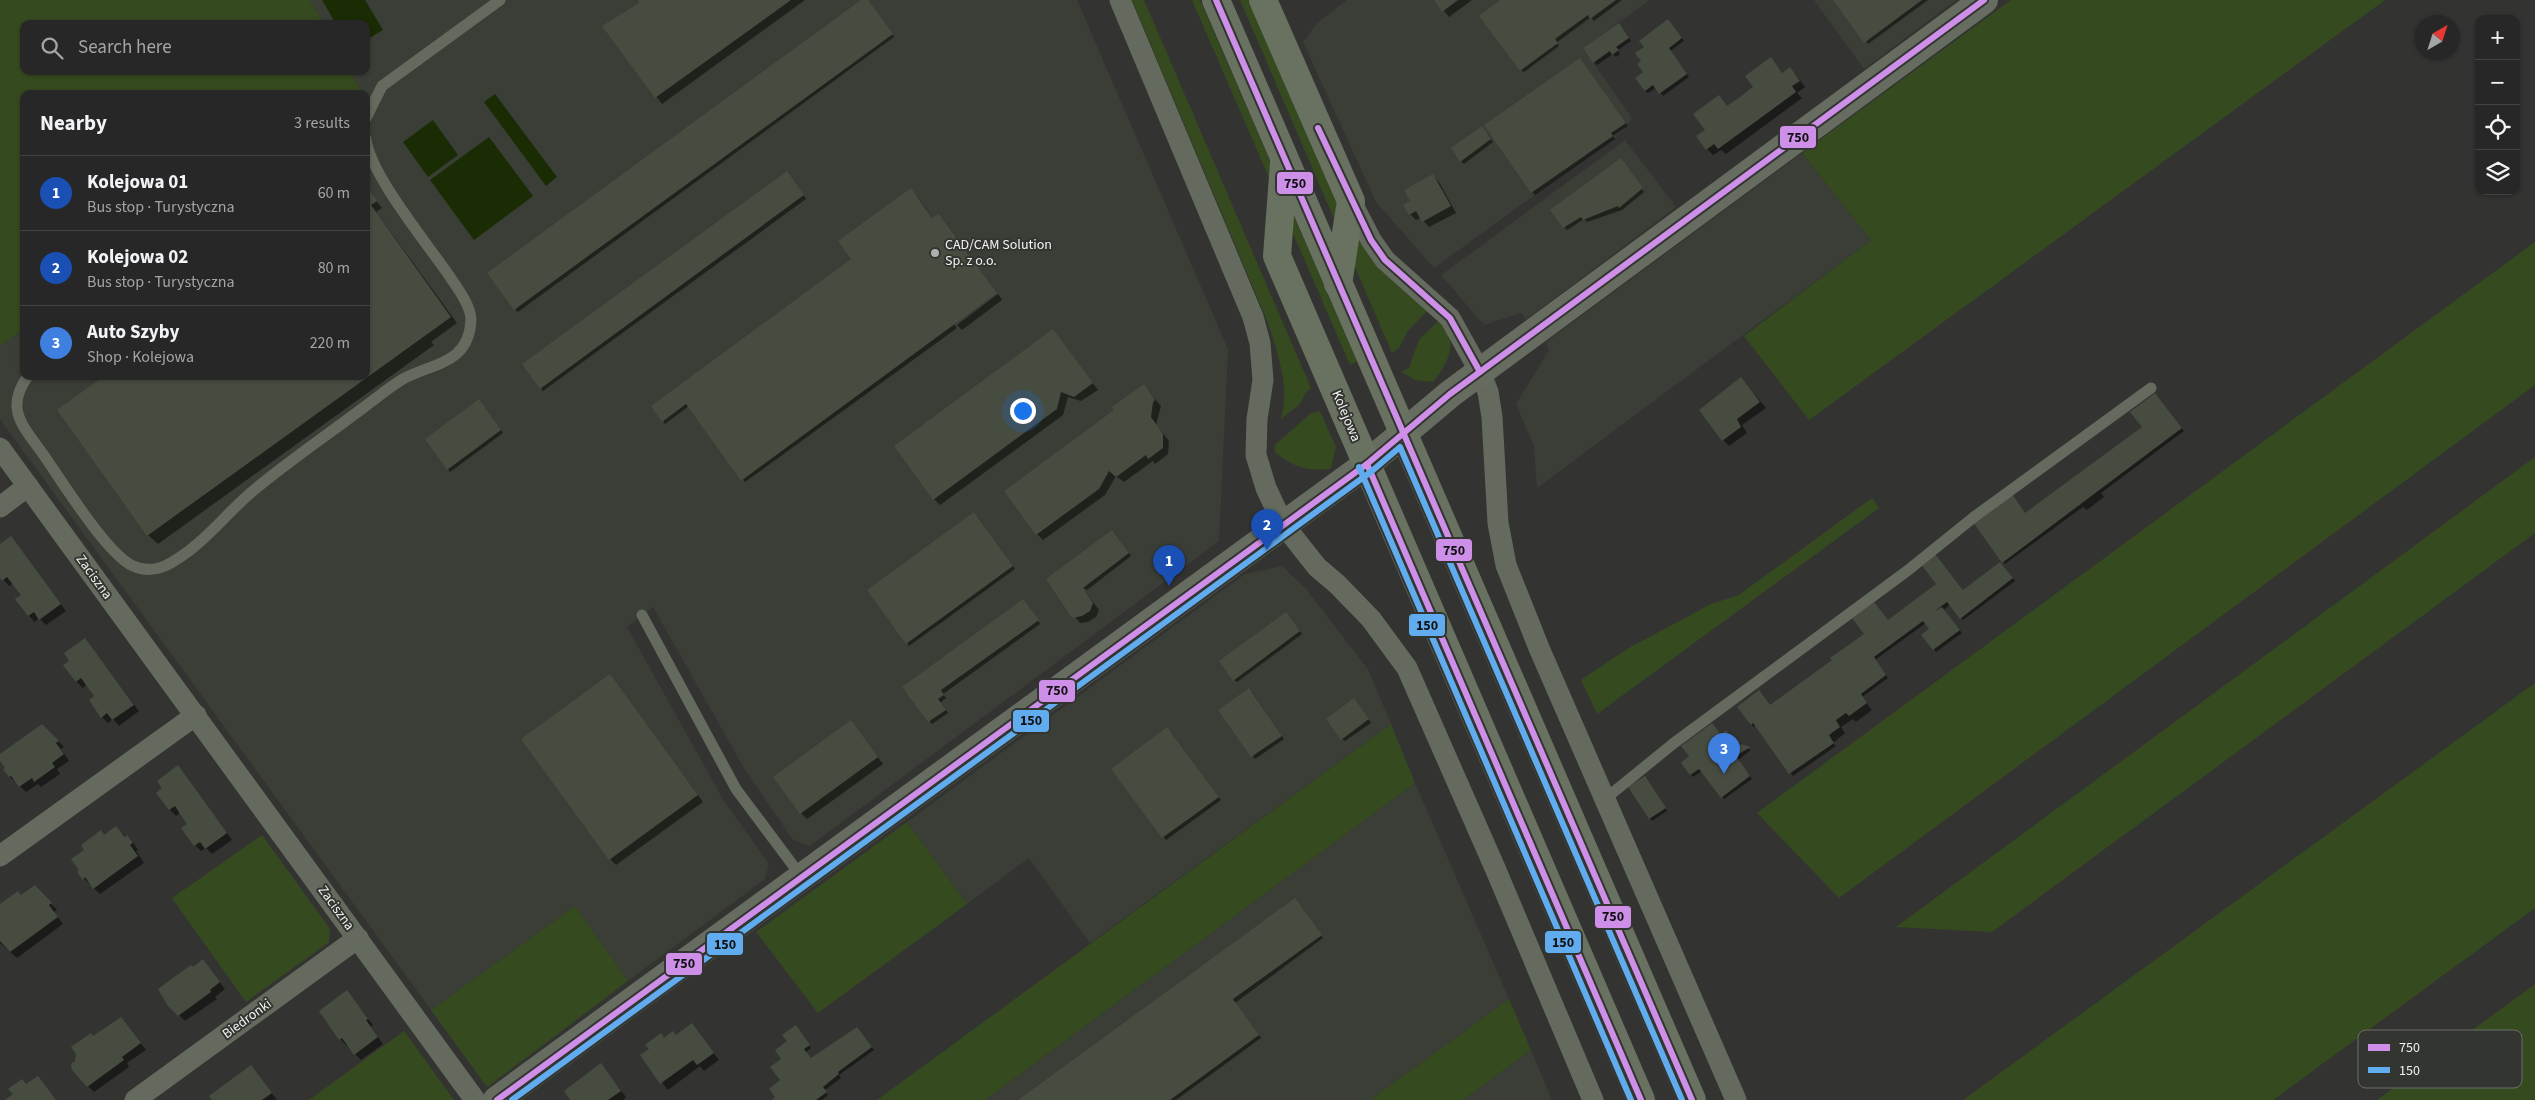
<!DOCTYPE html>
<html lang="en">
<head>
<meta charset="utf-8">
<style>
	body { margin:0; font-family:"Source Sans 3",sans-serif; background:#2e2f2e; color:#f1f3f6 }
	.controls { position:absolute; right:15px; top:15px; display:grid; overflow:hidden; border-radius:10px; box-shadow:0 1px 4px #0004 }
	.controls button { width:45px; height:45px; display:grid; place-items:center; padding:0; border:0; border-bottom:1px solid #424443; background:#262726; color:#f1f3f6; font:25px sans-serif }
	.compass { position:absolute; left:2415px; top:15px; width:45px; height:45px; border-radius:50%; background:#262726; box-shadow:0 1px 4px #0004; rotate:39deg }
	.you { position:absolute; left:1022px; top:410px; width:18px; height:18px; margin:-12px; border:4px solid #fff; border-radius:50%; background:#1a73e8; box-shadow:0 0 0 8px #1a73e833 }
	.badge { display:grid; place-items:center; width:32px; height:32px; border-radius:50%; background:#ea580c; color:#fff; font-size:16px; font-weight:700 }
	.pin { position:absolute; translate:-50% -41px; filter:drop-shadow(0 1px 2px #0008) }
	.pin::after { content:''; position:absolute; top:26px; width:18px; height:15px; background:inherit; clip-path:polygon(0 0,100% 0,50% 100%) }
	.list { margin:0; padding:0; list-style:none }
	h2 { display:flex; justify-content:space-between; align-items:center; height:65px; margin:0; padding:0 20px; font-size:21px }
	h2 small { font-size:16px; font-weight:400; color:#a4a5a7 }
	.list li { display:grid; grid-template-columns:32px 1fr auto; gap:15px; align-items:center; box-sizing:border-box; height:75px; padding:0 20px; border-top:1px solid #424443 }
	.list b { display:block; font-size:19px; white-space:nowrap }
	.list p { margin:0; font-size:16px; white-space:nowrap; color:#a4a5a7 }
	.list em { font-size:16px; font-style:normal; color:#a4a5a7 }
	.icon { flex:none; width:28px; height:28px; fill:none; stroke:currentColor; stroke-width:2; stroke-linecap:round; stroke-linejoin:round }
	.map { position:relative; flex:none; width:2535px; height:1100px; overflow:hidden }
	.search { position:absolute; background:#262726; box-shadow:0 1px 4px #0004; left:20px; top:20px; width:350px; height:55px; display:flex; align-items:center; gap:12px; box-sizing:border-box; padding:0 18px; border-radius:10px; color:#a4a5a7; font-size:19px }
	.panel { position:absolute; background:#262726; box-shadow:0 1px 4px #0004; left:20px; top:90px; width:350px; height:290px; border-radius:10px }
	.map>svg:first-child { display:block }
	.built { fill:#3a3e36 }
	.green { fill:#364a20 }
	.water { fill:#1a2c04 }
	.shadow { fill:#0007 }
	.building { fill:#474c41 }
	.lines { fill:none; stroke-linecap:round; stroke-linejoin:round }
	.lane { stroke:#646b5e; stroke-width:11 }
	.street { stroke:#646b5e; stroke-width:21 }
	.secondary { stroke:#666d60; stroke-width:28 }
	.highway { stroke:#697161; stroke-width:28 }
	.bus-1-casing { stroke:#333531; stroke-width:10 }
	.bus-2-casing { stroke:#333531; stroke-width:10 }
	.bus-1 { stroke:#ce8fe9; stroke-width:6 }
	.bus-2 { stroke:#60acee; stroke-width:6 }
	.poi-dot { fill:#afb0ae; stroke:#333531; stroke-width:2 }
	.labels { text-anchor:middle; dominant-baseline:central; stroke-width:4; stroke-linejoin:round; paint-order:stroke }
	.poi-label { font-size:14px; fill:#f2f3f1; stroke:#333531; text-anchor:start }
	.street-label { font-size:14px; fill:#f2f3f1; stroke:#333531 }
	.key { fill:#333531; stroke:#6c6e6b; stroke-width:1 }
	.key-label { font-size:14px; fill:#f2f3f1 }
	.line-badge { stroke:#333531; stroke-width:2 }
	.pale-badge-label { font-size:14px; text-anchor:middle; font-weight:bold; fill:#111 }
</style>
</head>
<body>
<div class="map">
<svg width="2535" height="1100" viewBox="0 0 2535 1100">
	<rect width="100%" height="100%" fill="#333432"/>
	<g class="built">
		<polygon points="310,0 1077,0 1228,349 1219,541 810,846 793,840 744,768 653,607 627,627 724,801 769,864 765,879 628,981 575,906 431,1010 0,419 0,346 24,329 24,376 366,376 366,94 358,94 361,91 350,71 366,71 366,24 324,24"/>
		<polygon points="1347,0 1650,0 1583,48 1632,118 1623,131 1434,268 1376,202 1303,42 1317,23"/>
		<polygon points="1814,0 1956,0 1864,69"/>
		<polygon points="1625,140 1676,207 1526,320 1521,313 1484,325 1441,275"/>
		<polygon points="1802,153 1871,240 1537,488 1534,446 1516,404 1549,350 1546,342"/>
		<polygon points="1282,566 1306,589 1368,669 1391,724 1090,943 1029,858 967,904 907,822 1245,574"/>
		<polygon points="1415,783 1509,999 1370,1100 985,1100"/>
		<polygon points="1531,1050 1552,1100 1463,1100"/>
	</g>
	<g class="green">
		<polygon points="0,0 310,0 324,24 24,24 24,71 350,71 361,91 358,94 24,94 24,329 0,346"/>
		<path d="M1132 0H1144L1311 388 1306 392 1299 405 1281 419C1290 387 1278 354 1268 323Z"/>
		<polygon points="1192,0 1200,0 1357,361 1350,365"/>
		<polygon points="1240,0 1253,0 1336,191 1427,311 1408,331 1399,348 1392,353"/>
		<polygon points="2011,0 2385,0 1809,420 1744,336 1871,240 1802,153"/>
		<polygon points="2535,242 2535,385 1839,898 1757,813"/>
		<path d="M1438 321C1461 340 1448 363 1433 382L1416 380 1401 372 1409 368 1419 340Z"/>
		<path d="M1320 411 1336 447 1331 468C1310 473 1291 466 1275 452V445L1310 414Z"/>
		<polygon points="2535,457 2535,533 1992,932 1896,927"/>
		<polygon points="1872,498 1879,508 1597,714 1581,680 1627,649 1711,604 1739,595"/>
		<polygon points="2535,683 2535,908 2273,1100 1963,1100"/>
		<polygon points="1391,724 1415,783 985,1100 877,1100"/>
		<polygon points="907,822 967,904 818,1013 756,932"/>
		<polygon points="262,835 330,929 329,942 246,1002 172,898"/>
		<polygon points="575,906 628,981 487,1087 431,1010"/>
		<polygon points="2535,984 2535,1100 2377,1100"/>
		<polygon points="1509,999 1531,1050 1463,1100 1370,1100"/>
		<polygon points="404,1031 454,1100 309,1100"/>
	</g>
	<g class="water">
		<polygon points="322,0 365,0 383,30 366,40 366,24 336,24"/>
		<polygon points="495,94 557,177 546,186 484,102"/>
		<polygon points="433,120 458,155 428,177 403,142"/>
		<polygon points="489,137 533,196 474,240 430,180"/>
	</g>
	<g class="shadow">
		<polygon points="640,0 805,0 662,104 604,26 641,3"/>
		<polygon points="863,0 868,1 894,37 518,312 515,309"/>
		<polygon points="1435,0 1472,0 1449,17"/>
		<polygon points="1503,0 1622,0 1594,21 1591,17 1556,43 1559,46 1524,72 1521,70"/>
		<polygon points="1835,0 1928,0 1868,44"/>
		<polygon points="1671,24 1684,41 1670,51 1689,77 1663,96 1656,88 1648,93 1645,91 1643,61 1645,47"/>
		<polygon points="1621,27 1631,41 1618,50 1620,54 1616,57 1613,54 1597,65 1594,62"/>
		<polygon points="1771,59 1783,74 1790,69 1796,75 1805,87 1797,93 1802,98 1726,154 1721,150 1713,155 1707,149 1706,130 1728,107 1755,87"/>
		<polygon points="1583,63 1628,126 1613,136 1615,139 1535,195 1532,192"/>
		<polygon points="1484,130 1493,142 1464,164 1461,161"/>
		<polygon points="1623,163 1644,192 1622,210 1587,222 1584,219 1567,230 1564,227"/>
		<polygon points="789,175 806,199 543,391 541,388"/>
		<polygon points="1433,176 1439,182 1456,213 1429,227 1421,218 1416,220 1410,214 1412,201"/>
		<polygon points="366,188 382,208 376,212 457,323 431,342 434,345 158,544 148,535 58,410 366,376"/>
		<polygon points="917,196 933,219 939,216 945,222 996,292 954,324 957,328 745,482 689,406 665,424 663,421 853,259"/>
		<polygon points="998,294 1002,300 962,330 957,325"/>
		<polygon points="1053,331 1098,390 1081,401 1068,397 1063,415 940,505 934,499"/>
		<polygon points="1741,378 1766,408 1742,425 1747,433 1729,446 1723,440"/>
		<polygon points="1144,386 1161,406 1156,425 1169,441 1168,454 1155,464 1153,461 1124,482 1116,476 1105,495 1043,540 1037,534 1116,411"/>
		<polygon points="2158,397 2184,431 2101,493 2104,497 2087,510 2083,507 2005,564 2003,562 2025,514 2144,427"/>
		<polygon points="482,404 503,433 450,472 448,469"/>
		<polygon points="977,516 1015,569 909,646 907,643"/>
		<polygon points="1115,534 1131,556 1087,590 1082,587 1099,610 1096,617 1088,622 1080,623 1058,595"/>
		<polygon points="11,538 66,611 46,625 39,618 35,622 29,616 17,599 22,595 13,583 9,586 0,576 0,546"/>
		<polygon points="1935,555 1964,591 2003,566 2015,581 1963,620 1950,604 1944,610 1962,633 1936,652 1923,635 1931,629 1926,623 1875,660 1888,678 1862,697 1872,710 1856,722 1853,719 1841,727 1845,733 1833,743 1836,746 1793,776 1756,725 1754,727 1751,724 1771,706 1888,621 1940,590"/>
		<polygon points="1026,603 1040,624 943,694 946,698 940,703 948,713 932,724 904,687"/>
		<polygon points="1288,616 1302,634 1237,682 1234,680"/>
		<polygon points="85,639 139,711 119,726 113,719 108,723 102,717 96,696 87,684 83,688 76,681 71,661"/>
		<polygon points="1252,692 1284,739 1255,759 1219,710"/>
		<polygon points="1357,703 1371,723 1345,741 1342,739"/>
		<polygon points="851,722 883,764 807,819 801,813"/>
		<polygon points="42,725 64,747 61,749 69,761 57,769 60,774 41,787 38,784 26,792 9,776 0,755"/>
		<polygon points="1170,731 1221,800 1166,840 1112,769"/>
		<polygon points="1729,735 1735,744 1730,747 1733,752 1741,746 1751,750 1738,760 1752,779 1724,799 1702,771 1693,777 1682,763 1721,736"/>
		<polygon points="178,767 232,840 212,854 206,848 201,851 195,845 189,824 181,812 176,816 170,810 164,788"/>
		<polygon points="682,773 703,802 616,865 610,859"/>
		<polygon points="1645,778 1667,811 1652,821 1650,818"/>
		<polygon points="116,828 133,842 138,850 136,851 144,863 100,894 84,879 81,870 85,850 101,832 105,836"/>
		<polygon points="35,887 57,910 54,912 63,924 17,958 0,943 0,905 22,896"/>
		<polygon points="1297,903 1323,938 1235,1003 1261,1038 1176,1100 1020,1100"/>
		<polygon points="203,961 225,989 215,997 217,999 185,1021 169,1005"/>
		<polygon points="347,992 373,1025 371,1027 383,1044 361,1060 340,1039"/>
		<polygon points="121,1018 146,1050 127,1063 129,1067 94,1092 88,1086 76,1062 78,1053 94,1037"/>
		<polygon points="692,1025 719,1060 704,1071 700,1066 668,1090 641,1056 665,1039 677,1036"/>
		<polygon points="798,1030 811,1048 806,1052 811,1059 859,1031 874,1050 839,1075 841,1078 825,1090 828,1095 822,1100 774,1100 777,1098 781,1080 782,1060 789,1041"/>
		<polygon points="601,1065 626,1097 623,1100 572,1100"/>
		<polygon points="251,1066 277,1100 214,1100"/>
	</g>
	<g class="building">
		<polygon points="638,0 791,0 655,98 602,26 639,3"/>
		<polygon points="861,0 868,0 893,34 514,310 487,273"/>
		<polygon points="1434,0 1458,0 1442,12"/>
		<polygon points="1500,0 1616,0 1590,19 1588,15 1555,39 1558,43 1520,71 1479,16"/>
		<polygon points="1833,0 1922,0 1864,43"/>
		<polygon points="1668,19 1682,38 1669,48 1687,74 1659,94 1653,85 1645,91 1635,78 1643,72 1637,64 1641,61 1635,53 1644,47 1639,41"/>
		<polygon points="1619,23 1629,38 1616,47 1619,50 1612,55 1610,51 1593,63 1583,48"/>
		<polygon points="1771,57 1782,73 1790,67 1800,81 1792,86 1796,92 1718,149 1714,144 1706,150 1696,136 1705,130 1693,114 1719,95 1727,106 1740,97 1753,87 1745,76"/>
		<polygon points="1580,58 1626,123 1611,133 1613,136 1531,193 1484,125"/>
		<polygon points="1482,126 1491,139 1460,162 1451,148"/>
		<polygon points="1621,158 1643,188 1619,208 1618,206 1583,220 1581,217 1563,228 1550,210"/>
		<polygon points="787,171 804,195 540,389 522,364"/>
		<polygon points="1433,174 1451,206 1422,222 1416,211 1409,215 1403,205 1410,201 1404,190"/>
		<polygon points="366,186 377,201 371,205 451,317 147,536 57,410 104,376 366,376"/>
		<polygon points="911,188 932,218 939,214 997,293 741,481 686,404 662,422 651,406 851,259 838,241"/>
		<polygon points="1053,329 1093,383 1074,397 1061,392 1057,409 933,500 894,446"/>
		<polygon points="1741,377 1760,402 1737,419 1741,427 1722,441 1699,410"/>
		<polygon points="1144,384 1155,400 1153,402 1151,417 1163,434 1163,448 1148,459 1146,455 1116,477 1109,471 1099,489 1036,535 1004,491 1114,410 1112,407"/>
		<polygon points="2155,393 2182,428 2002,563 1973,522 2012,494 2025,513 2142,427 2130,412"/>
		<polygon points="479,399 501,430 447,470 425,439"/>
		<polygon points="974,512 1013,566 906,644 867,590"/>
		<polygon points="1112,530 1129,553 1083,588 1093,603 1090,611 1082,616 1072,618 1046,579"/>
		<polygon points="11,536 61,604 39,620 34,612 28,616 15,599 21,595 7,577 2,581 0,578 0,544"/>
		<polygon points="1935,554 1963,590 2000,562 2013,578 1960,619 1947,602 1935,611 1942,607 1960,630 1933,650 1921,635 1929,629 1923,621 1874,657 1886,675 1861,694 1867,703 1849,716 1846,713 1836,720 1840,727 1829,735 1834,743 1789,774 1753,723 1751,725 1737,707 1759,690 1770,705 1832,660 1830,658 1864,634 1852,618 1874,602 1888,620 1936,584 1921,564"/>
		<polygon points="1023,599 1039,620 941,690 944,695 938,699 946,710 928,722 902,687"/>
		<polygon points="1286,612 1300,631 1233,681 1219,661"/>
		<polygon points="85,638 134,705 112,720 107,713 101,718 89,700 94,696 81,678 76,682 63,665 69,661 64,653"/>
		<polygon points="610,674 698,795 609,860 521,739"/>
		<polygon points="1249,688 1282,736 1251,757 1218,710"/>
		<polygon points="1354,698 1369,719 1341,740 1326,719"/>
		<polygon points="851,720 878,757 800,814 773,777"/>
		<polygon points="1712,723 1721,735 1726,730 1733,740 1728,744 1733,751 1741,744 1750,747 1736,756 1750,776 1721,798 1699,769 1690,775 1681,763 1689,756 1681,746"/>
		<polygon points="42,724 59,741 56,743 64,754 52,763 55,767 34,782 32,778 19,787 11,776 9,777 3,769 5,768 0,761 0,754"/>
		<polygon points="1167,727 1219,797 1162,838 1111,769"/>
		<polygon points="178,765 227,833 205,849 200,842 194,846 181,828 187,824 180,814 175,806 169,810 156,793 162,788 157,781"/>
		<polygon points="1645,776 1666,808 1649,819 1628,787"/>
		<polygon points="116,826 125,837 127,835 133,843 130,845 138,856 93,889 85,877 83,880 77,872 79,870 71,859 84,850 81,845 101,830 104,835"/>
		<polygon points="35,885 52,903 49,905 58,917 10,952 0,941 0,904 18,891 21,895"/>
		<polygon points="1295,898 1322,935 1233,999 1259,1035 1170,1100 1018,1100"/>
		<polygon points="203,959 220,982 210,990 211,992 178,1016 168,1006 158,989 191,965 193,967"/>
		<polygon points="347,990 368,1019 366,1020 378,1037 354,1055 342,1038 339,1040 319,1011"/>
		<polygon points="121,1017 141,1043 122,1057 124,1060 87,1087 72,1070 71,1064 75,1061 76,1054 71,1047 91,1033 93,1036"/>
		<polygon points="692,1023 714,1053 697,1065 693,1060 660,1084 640,1055 649,1049 645,1045 661,1033 664,1038 673,1031 676,1035"/>
		<polygon points="796,1025 810,1045 804,1049 811,1058 857,1027 872,1047 838,1072 839,1074 823,1087 827,1092 816,1100 772,1100 775,1097 769,1089 780,1080 770,1067 781,1059 775,1050 787,1041 782,1035"/>
		<polygon points="601,1063 621,1091 608,1100 570,1100 564,1091"/>
		<polygon points="251,1065 272,1093 262,1100 212,1100 209,1096"/>
		<polygon points="38,1076 56,1100 5,1100 13,1094 8,1089 22,1079 26,1084"/>
	</g>
	<g class="lines">
		<g class="lane">
			<polyline points="366,118 382,86 500,0"/>
			<path d="M28 376C3 410 25 428 45 457 63 483 107 554 133 566 144 571 156 570 167 565 202 547 225 514 254 490 290 460 330 433 367 405 379 396 391 386 403 379 433 363 469 364 471 320 471 305 456 286 448 274 426 242 370 174 366 139"/>
			<polyline points="642,615 736,789 801,876"/>
			<polyline points="1605,799 1674,743 1907,571 1974,517 2151,388"/>
		</g>
		<g class="street">
			<polyline points="1120,0 1253,317 1260,343 1263,380 1257,419 1256,455 1266,488 1283,524 1317,567 1337,584 1371,619 1407,668 1495,868 1593,1100"/>
			<polyline points="1351,201 1371,240 1385,260 1450,318 1480,372 1488,392 1492,417 1498,523 1506,565 1539,648 1736,1100"/>
			<polyline points="0,448 475,1100"/>
			<polyline points="0,507 28,486"/>
			<polyline points="0,856 196,715"/>
			<polyline points="135,1100 358,938"/>
		</g>
		<polyline class="secondary" points="497,1100 1367,464 1450,394 1984,0"/>
		<g class="highway">
			<polyline points="1216,0 1692,1100"/>
			<polyline points="1263,0 1351,201 1338,284"/>
			<polyline points="1284,163 1277,256 1641,1100"/>
		</g>
		<g class="bus-1-casing">
			<g id="bus-1">
				<polyline points="1216,0 1692,1100"/>
				<polyline points="1318,128 1371,240 1385,260 1450,318 1480,372"/>
				<polyline points="1367,464 1641,1100"/>
				<polyline points="497,1100 1367,464 1450,394 1984,0"/>
			</g>
		</g>
		<g class="bus-2-casing">
			<g id="bus-2">
				<polyline points="1359,467 1631,1100"/>
				<polyline points="512,1100 1372,471 1400,447 1682,1100"/>
			</g>
		</g>
		<use href="#bus-1" class="bus-1"/>
		<use href="#bus-2" class="bus-2"/>
	</g>
	<circle class="poi-dot" cx="935" cy="253" r="5"/>
	<g class="labels">
		<g class="poi-label">
			<text x="945" y="245">CAD/CAM Solution<tspan x="945" dy="16">Sp. z o.o.</tspan></text>
		</g>
		<g class="street-label">
			<text transform="translate(1346 416) rotate(67)">Kolejowa</text>
			<text transform="translate(94 577) rotate(54)">Zaciszna</text>
			<text transform="translate(336 908) rotate(54)">Zaciszna</text>
			<text transform="translate(247 1019) rotate(-36)">Biedronki</text>
		</g>
	</g>
	<rect x="2358" y="1030" width="164" height="58" rx="8" class="key"/>
	<rect x="2368" y="1044" width="22" height="7" fill="#ce8fe9"/>
	<rect x="2368" y="1067" width="22" height="6" fill="#60acee"/>
	<g class="key-label">
		<text x="2399" y="1052">750</text>
		<text x="2399" y="1075">150</text>
	</g>
	<g class="line-badge">
		<rect x="1779" y="125" width="38" height="24" rx="5" fill="#ce8fe9"/>
		<rect x="1276" y="171" width="38" height="24" rx="5" fill="#ce8fe9"/>
		<rect x="1435" y="538" width="38" height="24" rx="5" fill="#ce8fe9"/>
		<rect x="1408" y="613" width="38" height="24" rx="5" fill="#60acee"/>
		<rect x="1038" y="679" width="38" height="24" rx="5" fill="#ce8fe9"/>
		<rect x="1012" y="709" width="38" height="24" rx="5" fill="#60acee"/>
		<rect x="1594" y="905" width="38" height="24" rx="5" fill="#ce8fe9"/>
		<rect x="1544" y="930" width="38" height="24" rx="5" fill="#60acee"/>
		<rect x="706" y="932" width="38" height="24" rx="5" fill="#60acee"/>
		<rect x="665" y="952" width="38" height="24" rx="5" fill="#ce8fe9"/>
	</g>
	<g class="pale-badge-label">
		<text x="1798" y="142">750</text>
		<text x="1295" y="188">750</text>
		<text x="1454" y="555">750</text>
		<text x="1427" y="630">150</text>
		<text x="1057" y="695">750</text>
		<text x="1031" y="725">150</text>
		<text x="1613" y="921">750</text>
		<text x="1563" y="947">150</text>
		<text x="725" y="949">150</text>
		<text x="684" y="968">750</text>
	</g>
</svg>
<div class="controls">
<button>+</button>
<button>−</button>
<button><svg class="icon" aria-label="locate" viewBox="0 0 24 24"><circle cx="12" cy="12" r="6"/><path d="M12 2v4M12 18v4M2 12h4M18 12h4"/></svg></button>
<button><svg class="icon" aria-label="layers" viewBox="0 0 24 24"><path d="M12 4l9 5-9 5-9-5zM3 14l9 5 9-5"/></svg></button>
</div>
<svg class="compass" viewBox="-18 -18 36 36"><path d="M0-13l5 13h-10z" fill="#e53935"/><path d="M0 13l5-13h-10z" fill="#a4a5a7"/></svg>
<div class="you"></div>
<div class="pin badge" style="left:1169px;top:586px;background:#1a4fb4">1</div>
<div class="pin badge" style="left:1267px;top:550px;background:#1a4fb4">2</div>
<div class="pin badge" style="left:1724px;top:774px;background:#3f7fe0">3</div>
<div class="search"><svg class="icon" aria-label="search" viewBox="0 0 24 24"><circle cx="10" cy="10" r="6"/><path d="M15 15l6 6"/></svg>Search here</div>
<section class="panel">
<h2>Nearby<small>3 results</small></h2>
<ul class="list">
<li><span class="badge" style="background:#1a4fb4">1</span><div><b>Kolejowa 01</b><p>Bus stop · Turystyczna</p></div><em>60 m</em></li>
<li><span class="badge" style="background:#1a4fb4">2</span><div><b>Kolejowa 02</b><p>Bus stop · Turystyczna</p></div><em>80 m</em></li>
<li><span class="badge" style="background:#3f7fe0">3</span><div><b>Auto Szyby</b><p>Shop · Kolejowa</p></div><em>220 m</em></li>
</ul>
</section>
</div>
</body>
</html>
